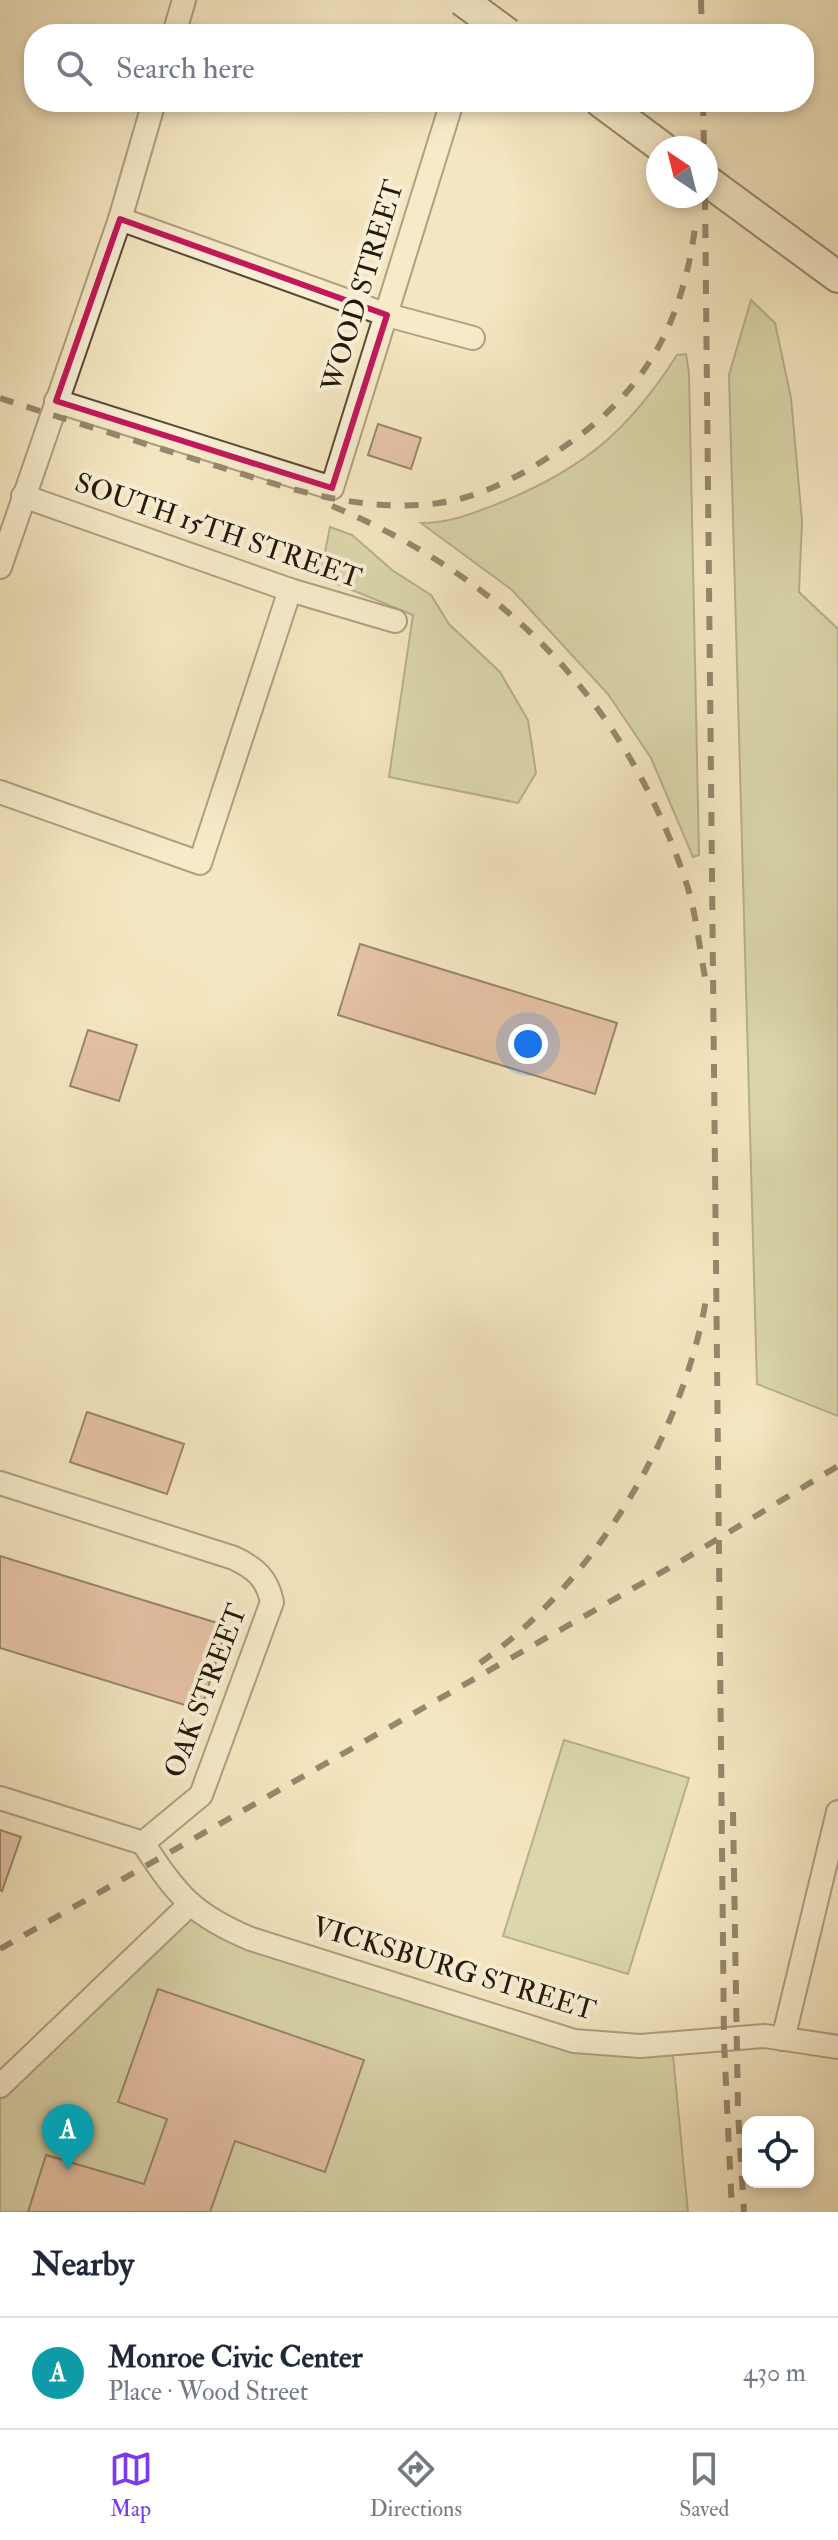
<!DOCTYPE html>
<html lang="en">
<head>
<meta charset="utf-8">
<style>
	body { margin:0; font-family:"IM FELL Double Pica",serif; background:#f2f2f3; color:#1f2937 }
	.controls { position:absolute; right:24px; bottom:24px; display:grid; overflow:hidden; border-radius:16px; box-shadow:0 4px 12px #0003 }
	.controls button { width:72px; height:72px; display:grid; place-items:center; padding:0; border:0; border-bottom:2px solid #e0e1e3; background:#fff; color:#1f2937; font:40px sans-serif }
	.compass { position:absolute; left:646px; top:136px; width:72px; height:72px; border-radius:50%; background:#fff; box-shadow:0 4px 12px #0003; rotate:325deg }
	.you { position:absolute; left:528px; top:1044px; width:28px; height:28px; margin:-20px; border:6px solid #fff; border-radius:50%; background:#1a73e8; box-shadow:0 0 0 12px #1a73e833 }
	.badge { display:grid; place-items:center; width:52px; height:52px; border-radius:50%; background:#7c3aed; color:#fff; font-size:26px; font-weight:700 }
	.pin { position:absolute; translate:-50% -66px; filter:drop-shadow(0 2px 4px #0008) }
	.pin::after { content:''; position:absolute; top:42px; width:28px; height:24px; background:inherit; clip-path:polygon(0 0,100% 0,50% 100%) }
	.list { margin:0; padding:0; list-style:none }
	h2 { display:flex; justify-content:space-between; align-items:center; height:104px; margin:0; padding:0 32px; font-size:34px }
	h2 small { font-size:26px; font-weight:400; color:#747a83 }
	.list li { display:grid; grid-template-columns:52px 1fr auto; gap:24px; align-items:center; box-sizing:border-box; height:112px; padding:0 32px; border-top:2px solid #e0e1e3 }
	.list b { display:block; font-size:30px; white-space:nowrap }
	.list p { margin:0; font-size:26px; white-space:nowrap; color:#747a83 }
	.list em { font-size:26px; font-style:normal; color:#747a83 }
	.icon { flex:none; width:44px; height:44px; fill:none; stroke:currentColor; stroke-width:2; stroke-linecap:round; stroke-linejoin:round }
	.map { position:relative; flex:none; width:838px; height:2212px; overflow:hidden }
	.search { position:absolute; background:#fff; box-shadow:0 4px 12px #0003; left:24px; right:24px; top:24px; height:88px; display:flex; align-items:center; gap:20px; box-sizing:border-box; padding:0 28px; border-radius:32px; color:#747a83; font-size:30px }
	.sheet { height:216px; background:#fff }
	nav { display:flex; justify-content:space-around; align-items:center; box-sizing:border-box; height:112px; border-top:2px solid #e0e1e3; background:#fff; font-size:22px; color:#747a83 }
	nav a { display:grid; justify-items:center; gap:4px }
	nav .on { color:#7c3aed }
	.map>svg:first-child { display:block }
	.green { fill:#bcc492; stroke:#706e4e; stroke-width:2 }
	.building { fill:#d59a88; stroke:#251809; stroke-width:2 }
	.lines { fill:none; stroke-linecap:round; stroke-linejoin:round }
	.street-casing { stroke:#594c37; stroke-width:26 }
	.secondary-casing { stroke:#251809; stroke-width:34 }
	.street { stroke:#f8efd6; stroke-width:22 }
	.secondary { stroke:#f8efd6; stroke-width:30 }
	.rail { stroke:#251809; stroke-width:6; stroke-dasharray:14 14; stroke-linecap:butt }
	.secondary-bridge-casing { stroke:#251809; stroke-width:34; stroke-linecap:butt }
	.secondary-bridge { stroke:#f8efd6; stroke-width:30 }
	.marked { fill:none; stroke:#c2185b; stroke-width:6; stroke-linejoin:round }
	.labels { text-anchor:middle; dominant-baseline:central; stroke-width:8; stroke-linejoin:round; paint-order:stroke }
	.street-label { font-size:28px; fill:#251809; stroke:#f8efd6 }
</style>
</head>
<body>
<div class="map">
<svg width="838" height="2212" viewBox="0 0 838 2212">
	<rect width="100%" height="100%" fill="#f4e6c0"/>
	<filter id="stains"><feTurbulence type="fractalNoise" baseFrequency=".0025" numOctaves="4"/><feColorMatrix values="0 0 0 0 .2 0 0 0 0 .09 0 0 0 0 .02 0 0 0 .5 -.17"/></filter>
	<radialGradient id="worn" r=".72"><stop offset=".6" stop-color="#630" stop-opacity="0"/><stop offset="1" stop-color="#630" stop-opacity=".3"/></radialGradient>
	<g class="green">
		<polygon points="751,300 775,323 791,398 802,521 799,592 838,629 838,1416 757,1384 729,375"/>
		<path d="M686 354 689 373 699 855 693 857 651 758 608 694 512 590 421 523C450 523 471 514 497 504 582 470 628 432 677 355Z"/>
		<polygon points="330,527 352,535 392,570 431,595 449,624 500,672 528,720 536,773 518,803 389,777 413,615 320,577"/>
		<polygon points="564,1740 689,1778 628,1974 503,1936"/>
		<polygon points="188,1906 574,2041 672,2045 688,2212 0,2212 0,2086"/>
	</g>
	<g class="building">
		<polygon points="378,424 421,438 411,469 368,455"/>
		<polygon points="360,944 617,1023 595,1094 338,1015"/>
		<polygon points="88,1030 137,1045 119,1101 70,1086"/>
		<polygon points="87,1412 184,1444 167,1494 70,1462"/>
		<polygon points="0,1556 227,1626 201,1710 0,1648"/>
		<polygon points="0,1830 21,1837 2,1891 0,1890"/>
		<polygon points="158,1989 364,2060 325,2172 235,2141 210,2212 28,2212 46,2155 144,2184 167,2119 118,2102"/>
	</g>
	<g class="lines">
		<g class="street-casing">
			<g id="street">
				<polyline points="174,34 184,0"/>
				<polyline points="120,219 387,315 473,338"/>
				<polyline points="56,401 332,488 452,102"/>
				<polyline points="23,496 290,590 395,621"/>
				<polyline points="0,567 120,219 154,102"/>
				<polyline points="0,792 200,863 290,590"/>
				<path d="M0 1483 234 1558C255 1568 267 1578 272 1602L201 1795 143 1843"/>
				<polyline points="0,1798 143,1843"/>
				<path d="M143 1843C177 1895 193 1915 251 1939L574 2041 640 2046 765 2036 838 2047"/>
				<polyline points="783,2039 838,1812"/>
				<polyline points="0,2086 188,1906"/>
			</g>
		</g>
		<g class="secondary-casing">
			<g id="secondary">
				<polyline points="601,102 663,148"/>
				<polyline points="706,180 838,277"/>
			</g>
		</g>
		<use href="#street" class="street"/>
		<use href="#secondary" class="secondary"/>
		<g class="rail">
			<polyline points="701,0 702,34"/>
			<polyline points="703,102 704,148"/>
			<polyline points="705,196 724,2041 732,2212"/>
			<path d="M0 398C63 419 127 438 191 458 270 482 354 515 439 503 490 496 538 466 579 436 654 380 685 311 696 220"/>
			<path d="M332 506C506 579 625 701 686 882 696 912 699 946 705 977"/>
			<path d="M480 1663C596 1581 684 1434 707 1294"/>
			<polyline points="733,1812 738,2112 744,2212"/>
			<polyline points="0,1949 683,1560 838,1466"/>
		</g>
		<g class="secondary-bridge-casing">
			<polyline id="secondary-bridge" points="462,0 508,34"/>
		</g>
		<use href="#secondary-bridge" class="secondary-bridge"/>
	</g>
	<path d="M0 0H838V2212H0ZM120 219 387 315 332 488 56 401Z" fill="#f4e6c0" fill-opacity=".55" fill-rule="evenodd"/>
	<path class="marked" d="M120 219 387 315 332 488 56 401Z"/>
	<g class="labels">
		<g class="street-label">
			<text transform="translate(363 286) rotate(-73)">WOOD STREET</text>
			<text transform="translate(218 531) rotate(19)">SOUTH 15TH STREET</text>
			<text transform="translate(206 1691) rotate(-69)">OAK STREET</text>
			<text transform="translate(454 1969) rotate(17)">VICKSBURG STREET</text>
		</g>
	</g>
	<rect width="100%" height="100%" filter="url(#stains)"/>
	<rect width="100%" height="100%" fill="url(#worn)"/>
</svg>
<div class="controls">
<button><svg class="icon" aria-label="locate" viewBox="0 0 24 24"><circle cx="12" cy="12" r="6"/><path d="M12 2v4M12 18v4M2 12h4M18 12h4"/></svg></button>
</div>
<svg class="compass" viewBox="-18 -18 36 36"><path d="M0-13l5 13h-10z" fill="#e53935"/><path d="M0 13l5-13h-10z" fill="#747a83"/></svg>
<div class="you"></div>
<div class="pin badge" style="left:68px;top:2170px;background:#0f9aa8">A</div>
<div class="search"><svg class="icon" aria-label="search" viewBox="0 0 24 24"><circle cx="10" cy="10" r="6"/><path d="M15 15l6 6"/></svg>Search here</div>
</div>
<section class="sheet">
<h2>Nearby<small></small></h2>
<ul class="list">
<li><span class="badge" style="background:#0f9aa8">A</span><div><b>Monroe Civic Center</b><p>Place · Wood Street</p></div><em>430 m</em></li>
</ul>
</section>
<nav>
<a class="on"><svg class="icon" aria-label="map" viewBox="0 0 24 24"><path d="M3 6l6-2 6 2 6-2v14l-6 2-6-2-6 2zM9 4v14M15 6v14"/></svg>Map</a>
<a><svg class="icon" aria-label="directions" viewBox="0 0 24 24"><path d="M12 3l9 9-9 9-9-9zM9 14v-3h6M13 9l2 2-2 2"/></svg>Directions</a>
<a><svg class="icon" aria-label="saved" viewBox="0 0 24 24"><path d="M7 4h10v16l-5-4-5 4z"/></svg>Saved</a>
</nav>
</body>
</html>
